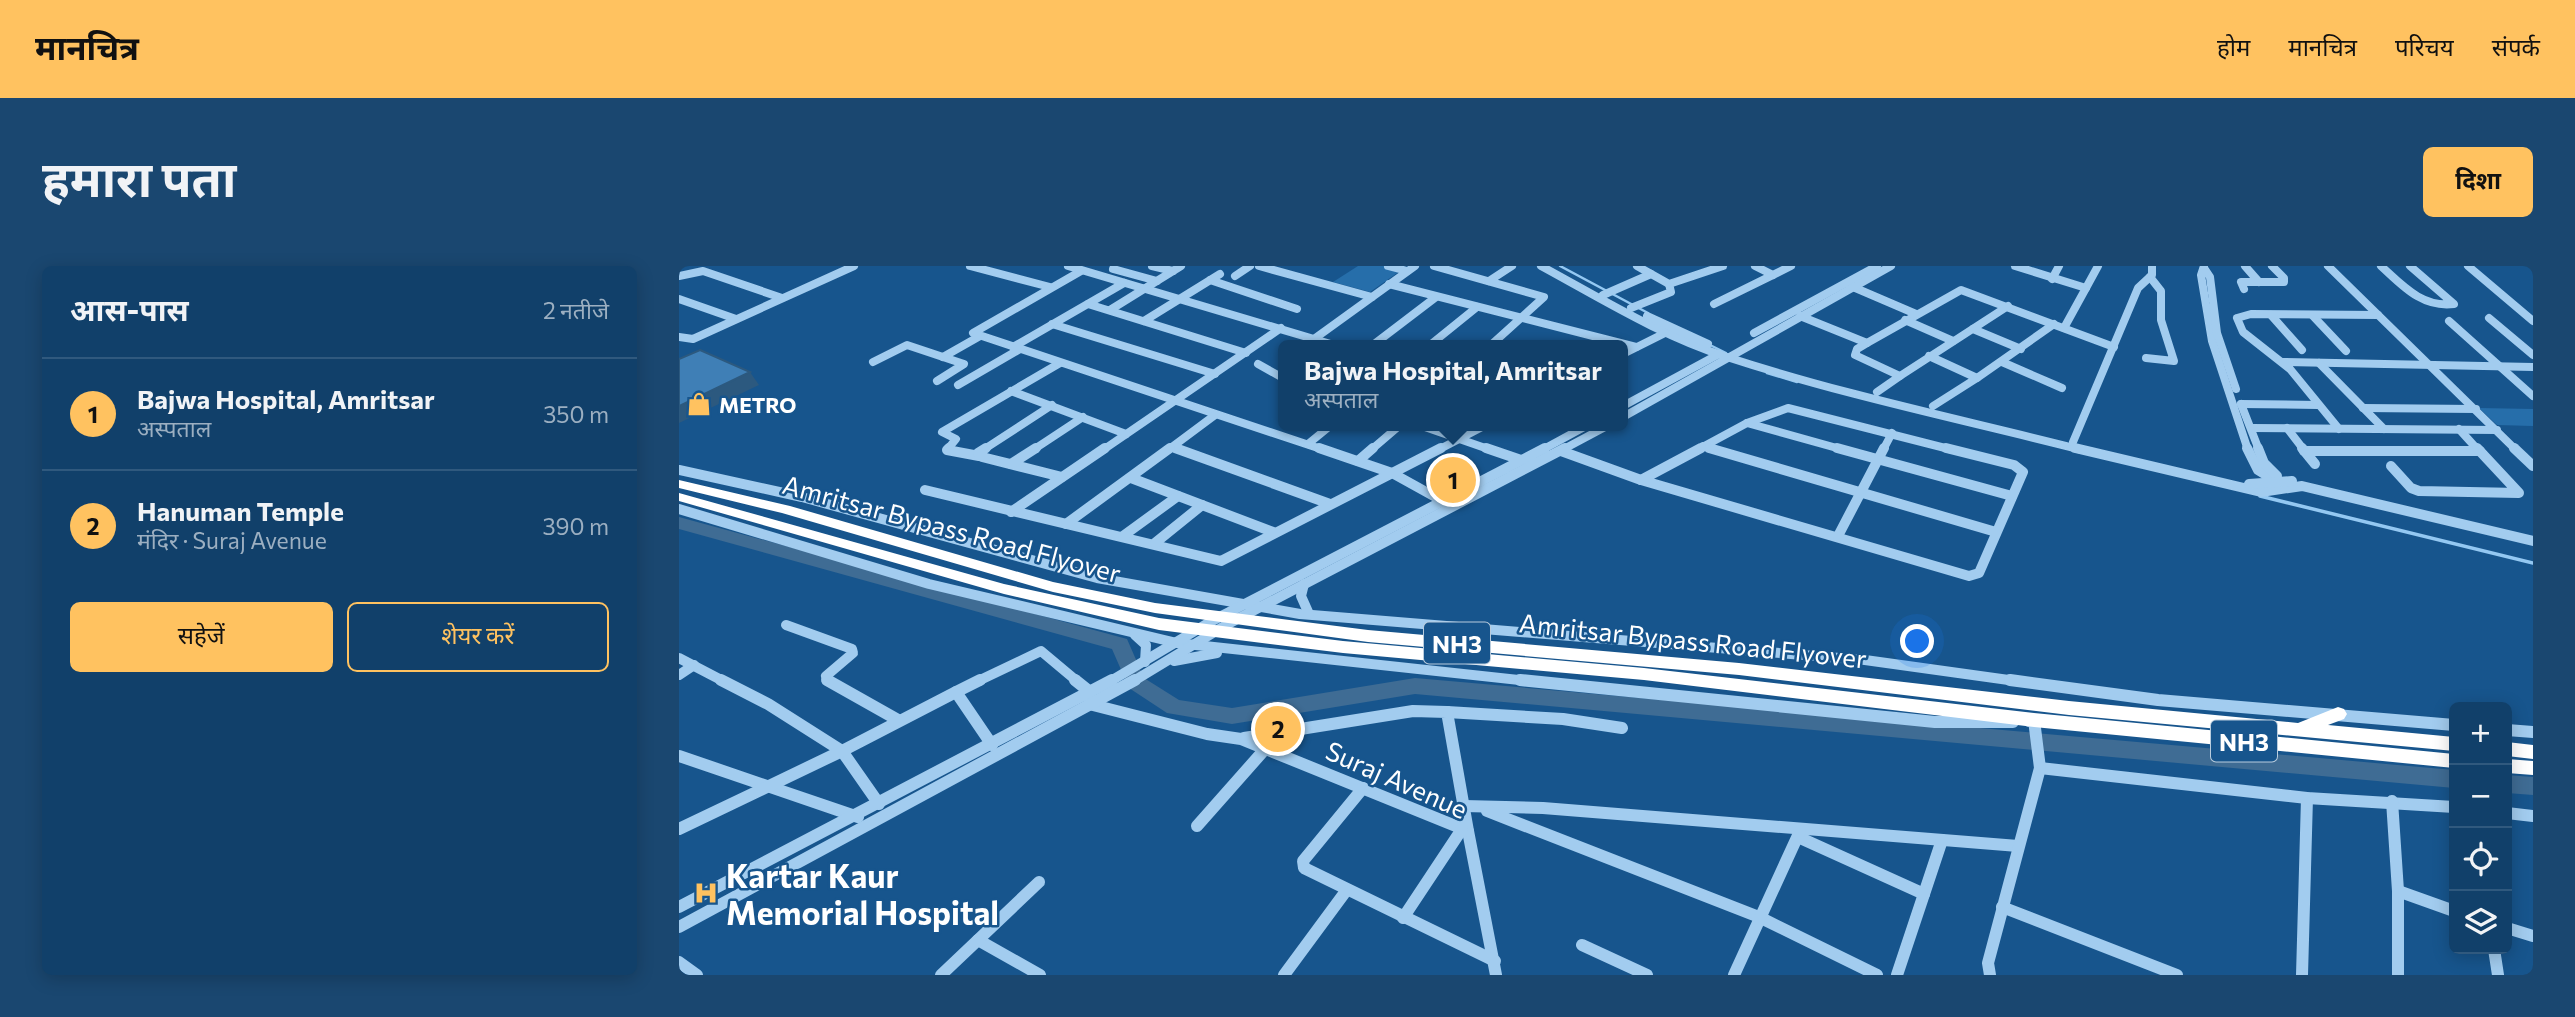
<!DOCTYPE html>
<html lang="hi">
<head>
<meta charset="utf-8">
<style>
	body { margin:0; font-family:Commissioner,"Noto Sans Devanagari",sans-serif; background:#1a4770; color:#f1f3f6 }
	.controls { position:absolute; right:21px; bottom:21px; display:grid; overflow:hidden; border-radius:10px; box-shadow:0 4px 18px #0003 }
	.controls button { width:63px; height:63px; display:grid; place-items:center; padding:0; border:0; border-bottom:2px solid #30597e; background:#11406a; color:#f1f3f6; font:35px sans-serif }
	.you { position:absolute; left:1239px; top:376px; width:24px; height:24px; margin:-18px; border:5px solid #fff; border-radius:50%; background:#1a73e8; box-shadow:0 0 0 10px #1a73e833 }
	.badge { display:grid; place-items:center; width:46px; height:46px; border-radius:50%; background:#ffc260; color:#111; font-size:23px; font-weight:700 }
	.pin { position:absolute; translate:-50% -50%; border:4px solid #fff; box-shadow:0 2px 7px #0006 }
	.popup { position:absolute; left:599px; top:74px; width:350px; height:91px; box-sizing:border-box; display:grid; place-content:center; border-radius:10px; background:#11406a; filter:drop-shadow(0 2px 5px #0005); font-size:23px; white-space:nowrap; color:#9cafc1 }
	.popup b { font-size:26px; color:#f1f3f6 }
	.popup::after { content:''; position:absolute; left:50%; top:100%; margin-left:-14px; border:14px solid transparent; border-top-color:#11406a }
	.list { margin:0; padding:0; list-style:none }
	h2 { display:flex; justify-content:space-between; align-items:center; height:91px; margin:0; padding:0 28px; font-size:30px }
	h2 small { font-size:23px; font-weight:400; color:#9cafc1 }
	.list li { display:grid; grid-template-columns:46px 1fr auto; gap:21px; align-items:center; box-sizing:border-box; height:112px; padding:0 28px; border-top:2px solid #30597e }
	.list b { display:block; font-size:26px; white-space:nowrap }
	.list p { margin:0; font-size:23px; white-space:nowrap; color:#9cafc1 }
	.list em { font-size:23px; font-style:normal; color:#9cafc1 }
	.actions { display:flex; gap:14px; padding:21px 28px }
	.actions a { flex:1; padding:16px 0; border:2px solid #ffc260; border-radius:10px; text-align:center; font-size:24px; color:#ffc260 }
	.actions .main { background:#ffc260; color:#111 }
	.icon { flex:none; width:38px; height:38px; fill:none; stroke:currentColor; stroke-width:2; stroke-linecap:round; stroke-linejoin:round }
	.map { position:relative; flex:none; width:1854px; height:709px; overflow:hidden; border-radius:10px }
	header { display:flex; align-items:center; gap:42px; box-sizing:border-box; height:98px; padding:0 35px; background:#ffc260; color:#111 }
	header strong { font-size:33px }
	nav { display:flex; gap:38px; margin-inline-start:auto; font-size:24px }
	.intro { display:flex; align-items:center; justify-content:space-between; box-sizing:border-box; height:168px; padding:0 42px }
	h1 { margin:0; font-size:49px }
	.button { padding:18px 32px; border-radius:10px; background:#ffc260; color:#111; font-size:24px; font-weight:700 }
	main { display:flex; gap:42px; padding:0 42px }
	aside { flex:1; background:#11406a; border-radius:10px; box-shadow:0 4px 18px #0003 }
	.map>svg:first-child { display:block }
	.green { fill:#266eaa }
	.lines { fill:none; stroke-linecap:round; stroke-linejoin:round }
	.stream-far1 { stroke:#94c8f2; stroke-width:2.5 }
	.stream { stroke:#94c8f2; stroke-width:3.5 }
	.river { fill:#3f6c94; fill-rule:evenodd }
	.minor-far2 { stroke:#a2ccef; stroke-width:8 }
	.minor-far1 { stroke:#a2ccef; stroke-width:10 }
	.minor { stroke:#a2ccef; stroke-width:12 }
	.highway { fill:#fff; fill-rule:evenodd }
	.shaded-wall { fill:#2c597f }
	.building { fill:#3f7fb6; stroke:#2c597f; stroke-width:2 }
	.labels { text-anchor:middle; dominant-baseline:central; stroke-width:5; stroke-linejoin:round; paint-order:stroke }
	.far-poi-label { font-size:21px; font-weight:bold; fill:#fff; stroke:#17558d; text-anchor:start }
	.shield { fill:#17558d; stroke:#b9ccdd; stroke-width:2 }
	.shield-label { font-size:24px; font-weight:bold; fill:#fff }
	.street-label { font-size:26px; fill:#fff; stroke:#17558d }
	.near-poi-label { font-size:32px; font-weight:bold; fill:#fff; stroke:#17558d; text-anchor:start }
</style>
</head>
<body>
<header>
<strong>मानचित्र</strong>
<nav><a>होम</a><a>मानचित्र</a><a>परिचय</a><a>संपर्क</a></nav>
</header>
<div class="intro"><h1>हमारा पता</h1><a class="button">दिशा</a></div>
<main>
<aside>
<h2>आस-पास<small>2 नतीजे</small></h2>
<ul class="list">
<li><span class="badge">1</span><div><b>Bajwa Hospital, Amritsar</b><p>अस्पताल</p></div><em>350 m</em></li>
<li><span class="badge">2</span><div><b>Hanuman Temple</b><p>मंदिर · Suraj Avenue</p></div><em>390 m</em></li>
</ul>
<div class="actions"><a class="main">सहेजें</a><a>शेयर करें</a></div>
</aside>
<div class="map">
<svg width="1854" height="709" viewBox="0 0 1854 709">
	<rect width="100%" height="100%" fill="#17558d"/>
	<g class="green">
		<polygon points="679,0 711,0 724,3 691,26 654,16"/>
		<polygon points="1800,142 1854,143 1854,160 1818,159"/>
	</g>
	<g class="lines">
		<g class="stream-far1">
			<polyline points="881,0 969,47"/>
			<polyline points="1029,78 1047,87"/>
			<polyline points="1088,107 1118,116"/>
		</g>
		<polyline class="stream" points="1581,230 1854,297"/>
		<g class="river">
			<polygon points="0,251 448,373 465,412 500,434 553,442 736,412 1775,504 1775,522 736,428 553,458 488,447 450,422 433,383 0,263"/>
			<polygon points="1828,509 1854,511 1854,529 1828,527"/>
		</g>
		<g class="minor-far2">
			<polyline points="291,0 371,21"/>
			<polyline points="389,0 655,79"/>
			<polyline points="473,0 494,5"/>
			<polyline points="580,0 693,31"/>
			<polyline points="709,0 728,5"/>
			<polyline points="755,0 865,31 812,79"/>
			<path d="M862 0C923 33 982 70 1048 91 1164 129 1285 154 1403 184"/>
			<polyline points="958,0 990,18 1044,0"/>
			<polyline points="1076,0 1094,9"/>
			<polyline points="1336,0 1407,22 1385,62"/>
			<polyline points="1525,0 1522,9 1533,75 1569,184"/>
			<polyline points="1566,0 1580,16"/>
			<polyline points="1649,0 1837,184"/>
			<path d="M1702 0C1724 20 1743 42 1775 38L1731 0"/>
			<polyline points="1789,0 1854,55"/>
			<polyline points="1525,2 1531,11 1538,67 1557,123"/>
			<polyline points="434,3 478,15"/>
			<polyline points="402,5 294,67 645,184"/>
			<polyline points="0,10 24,5 103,32"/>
			<polyline points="556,10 571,0"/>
			<polyline points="1373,13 1380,0"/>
			<polyline points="531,14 618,43"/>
			<polyline points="810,15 833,0"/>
			<polyline points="710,18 957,81"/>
			<polyline points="1174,21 1237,48"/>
			<polyline points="1407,22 1419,0"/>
			<polyline points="1565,23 1562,16 1605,16 1605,12 1593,0"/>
			<polyline points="924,29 972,8"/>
			<polyline points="0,33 57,53"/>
			<polyline points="409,38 567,87"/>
			<polyline points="1035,38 1112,0"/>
			<polyline points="952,42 992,26 990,18"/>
			<polyline points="431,44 502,0"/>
			<polyline points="1592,49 1623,84"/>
			<polyline points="968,50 1029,78"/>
			<polyline points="1121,50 1188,77 1282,24 1435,81"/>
			<polyline points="1634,50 1667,85"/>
			<polyline points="1810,52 1854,89"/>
			<polyline points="1226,54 1274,75"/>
			<polyline points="465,55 541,8"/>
			<polyline points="1770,55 1854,130"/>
			<polyline points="373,58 536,108"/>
			<polyline points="1294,63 1342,83"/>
			<polyline points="1075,67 1198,0"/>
			<polyline points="0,71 14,73 175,0"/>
			<polyline points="635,73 736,0"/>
			<polyline points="1188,77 1178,83 1176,89 1221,110 1198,126"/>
			<polyline points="694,79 757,31"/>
			<polyline points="751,79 798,41"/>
			<polyline points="334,81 445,17"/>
			<polyline points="944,88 986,67"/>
			<polyline points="1250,90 1298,112 1254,140"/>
			<polyline points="264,91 301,70"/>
			<polyline points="1467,92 1495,95 1482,54 1482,25 1471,11"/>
			<polyline points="194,96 228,79 285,98 258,115"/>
			<polyline points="1323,96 1383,122"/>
			<polyline points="1604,96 1854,101"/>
			<polyline points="1640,97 1705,163"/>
			<polyline points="579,98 604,112"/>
			<polyline points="1221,110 1329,40"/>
			<polyline points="1298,112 1375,58"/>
			<polyline points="279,119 341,83"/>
			<polyline points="332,125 447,168"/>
			<polyline points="1562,138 1580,184"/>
			<polyline points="1562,138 1639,139"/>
			<polyline points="944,140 1040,88"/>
			<polyline points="1684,142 1797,143"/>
			<polyline points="944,151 1212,0"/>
			<polyline points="1068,157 1165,184"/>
			<polyline points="743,160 812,184"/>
			<polyline points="1573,162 1818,164"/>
			<polyline points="1608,162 1625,184"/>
			<polyline points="1660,163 1611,103 1564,66 1558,52 1572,48 1699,49"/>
			<polyline points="1780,163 1799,184"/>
			<polyline points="1394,176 1459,22 1473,9 1473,0"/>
			<polyline points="629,178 651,160"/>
			<polyline points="1024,180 1036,184"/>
			<polyline points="494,181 501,184"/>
			<polyline points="268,184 277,173 263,166 381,97"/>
			<polyline points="304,184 373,139"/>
			<polyline points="354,184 404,151"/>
			<polyline points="424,184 602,62"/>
			<polyline points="489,184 536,149"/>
			<polyline points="692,184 720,160"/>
			<polyline points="759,184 805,160"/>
			<polyline points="863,184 907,160"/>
			<polyline points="883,184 928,160"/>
			<polyline points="1018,184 1068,157 1109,142 1274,184"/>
			<polyline points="1204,184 1213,167"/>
		</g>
		<g class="minor-far1">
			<polyline points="270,182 268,184 300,190"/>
			<polyline points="307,182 299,187 303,191 383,211"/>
			<polyline points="496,182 651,238"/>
			<polyline points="640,182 713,207 769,238"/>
			<polyline points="807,182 845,195"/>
			<polyline points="1030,182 1317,266"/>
			<polyline points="1158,182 1333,230"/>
			<polyline points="1396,182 1582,226 1623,220 1854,275"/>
			<polyline points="1568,182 1579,204 1600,217"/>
			<polyline points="1579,182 1585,197 1598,210"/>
			<polyline points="1623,182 1636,198"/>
			<polyline points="1835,182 1854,200"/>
			<polyline points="882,185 962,214"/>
			<polyline points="1625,185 1801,185"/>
			<polyline points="679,195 694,182"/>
			<polyline points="332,198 357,182"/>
			<polyline points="1712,200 1732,222 1740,225 1840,227 1798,182"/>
			<polyline points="0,204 123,231 418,312 621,348 1186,394 1344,416"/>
			<polyline points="452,212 594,266"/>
			<polyline points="962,214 1290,310 1300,307 1344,206 1335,199 1267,182"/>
			<polyline points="962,214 1022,182"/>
			<polyline points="1570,218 1613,215"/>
			<polyline points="246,224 542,295 762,182"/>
			<polyline points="0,243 250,318 498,377 858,416"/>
			<polyline points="332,246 426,182"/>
			<polyline points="387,258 491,182"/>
			<polyline points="444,270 499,230"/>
			<polyline points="1159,270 1205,182"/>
			<polyline points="476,277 523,239"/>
			<polyline points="625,318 622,330 630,348"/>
			<polyline points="107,359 173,383 174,387 147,410 151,416"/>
			<polyline points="456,369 467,379 466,396"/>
			<polyline points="0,392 46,416"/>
			<polyline points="495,395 538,387"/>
			<polyline points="0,409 15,399"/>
			<polyline points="297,416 362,385 399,416"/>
			<polyline points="430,416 531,356 866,182"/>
			<polyline points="453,416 547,359 886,182"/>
		</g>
		<g class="minor">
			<polyline points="42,414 89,438 163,485 200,538"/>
			<polyline points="148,414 219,454"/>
			<polyline points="396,414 411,426"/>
			<polyline points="841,414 1256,456 1334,456"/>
			<polyline points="1331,414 1479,434 1775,459"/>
			<polyline points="277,426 301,414"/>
			<polyline points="410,438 528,468 562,473 789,565 817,709"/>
			<polyline points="768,446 884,453 943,462"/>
			<polyline points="1828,464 1854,466"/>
			<polyline points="565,472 734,445 768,446 789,565"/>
			<polyline points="0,490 179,551"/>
			<polyline points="1361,502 1628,532 1775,541"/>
			<polyline points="684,522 624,595 625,602 816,695"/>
			<polyline points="1713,535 1719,625 1719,709"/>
			<polyline points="785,540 864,542 1339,580"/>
			<polyline points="808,545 1080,651 1198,709"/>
			<polyline points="1828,547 1854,550"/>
			<polyline points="518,560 587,482"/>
			<polyline points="0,563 163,485 277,426 313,479"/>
			<polyline points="1119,571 1245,628 1263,574"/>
			<polyline points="1719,625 1775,645"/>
			<polyline points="0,641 433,414"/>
			<polyline points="1323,641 1498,709"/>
			<polyline points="724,652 783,563"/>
			<polyline points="0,661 456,414"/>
			<polyline points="1828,662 1854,670"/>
			<polyline points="299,674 361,709"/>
			<polyline points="903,679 968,709"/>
			<polyline points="1815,683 1819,709"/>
			<polyline points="0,696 18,709"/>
			<polyline points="262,709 360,616"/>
			<polyline points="605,709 667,625"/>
			<polyline points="1055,709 1121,565"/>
			<polyline points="1218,709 1245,628"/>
			<polyline points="1311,709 1309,697 1361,502 1355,454 1350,455"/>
			<polyline points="1623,709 1628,532"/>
		</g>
		<g class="highway">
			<polygon points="0,214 111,240 374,316 476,337 689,364 1060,397 1390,435 1619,457 1659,441 1665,443 1668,448 1665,453 1649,459 1775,471 1775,485 1390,449 1060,409 689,376 476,347 374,326 103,247 0,222"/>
			<polygon points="0,227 325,318 480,352 664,375 965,402 1355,447 1775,488 1775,502 1355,461 965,414 664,387 480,364 325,328 0,235"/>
			<polygon points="1828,476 1854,479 1854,493 1828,490"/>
			<polygon points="1828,493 1854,495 1854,509 1828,507"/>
		</g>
	</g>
	<polygon class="shaded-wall" points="71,106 80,119 0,157 0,140"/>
	<polygon class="building" points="21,84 71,106 0,140 0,93"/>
	<defs>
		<g id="shop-bare" transform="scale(1.89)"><path d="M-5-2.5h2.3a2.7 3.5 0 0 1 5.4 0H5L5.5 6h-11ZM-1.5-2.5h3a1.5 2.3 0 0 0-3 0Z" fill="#ffc260" stroke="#17558d" stroke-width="2.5" paint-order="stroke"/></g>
		<g id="hospital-bare" transform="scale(1.89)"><path d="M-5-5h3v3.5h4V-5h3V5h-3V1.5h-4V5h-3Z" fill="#ffc260" stroke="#17558d" stroke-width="2.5" paint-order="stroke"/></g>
	</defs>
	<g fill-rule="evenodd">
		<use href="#shop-bare" x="20" y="138"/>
		<use href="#hospital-bare" x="27" y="627"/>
	</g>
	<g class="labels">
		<g class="far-poi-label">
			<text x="40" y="138">METRO</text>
		</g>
		<g class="shield">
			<rect x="745" y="356.5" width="66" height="41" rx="5"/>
			<rect x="1532" y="454.5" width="66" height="41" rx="5"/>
		</g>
		<g class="shield-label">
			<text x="778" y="377">NH3</text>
			<text x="1565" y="475">NH3</text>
		</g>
		<g class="street-label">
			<text transform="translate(273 262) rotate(15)">Amritsar Bypass Road Flyover</text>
			<text transform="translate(1014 374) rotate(6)">Amritsar Bypass Road Flyover</text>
			<text transform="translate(718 513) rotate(24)">Suraj Avenue</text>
		</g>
		<g class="near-poi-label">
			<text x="47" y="609">Kartar Kaur<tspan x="47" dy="37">Memorial Hospital</tspan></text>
		</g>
	</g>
</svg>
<div class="controls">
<button>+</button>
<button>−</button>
<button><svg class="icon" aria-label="locate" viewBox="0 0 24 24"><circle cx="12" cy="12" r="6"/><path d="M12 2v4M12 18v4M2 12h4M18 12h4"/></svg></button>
<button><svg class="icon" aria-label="layers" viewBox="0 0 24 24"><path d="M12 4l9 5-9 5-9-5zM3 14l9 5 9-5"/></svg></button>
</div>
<div class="you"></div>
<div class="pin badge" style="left:774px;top:214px">1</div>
<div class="popup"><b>Bajwa Hospital, Amritsar</b>अस्पताल</div>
<div class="pin badge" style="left:599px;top:463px">2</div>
</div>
</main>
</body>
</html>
